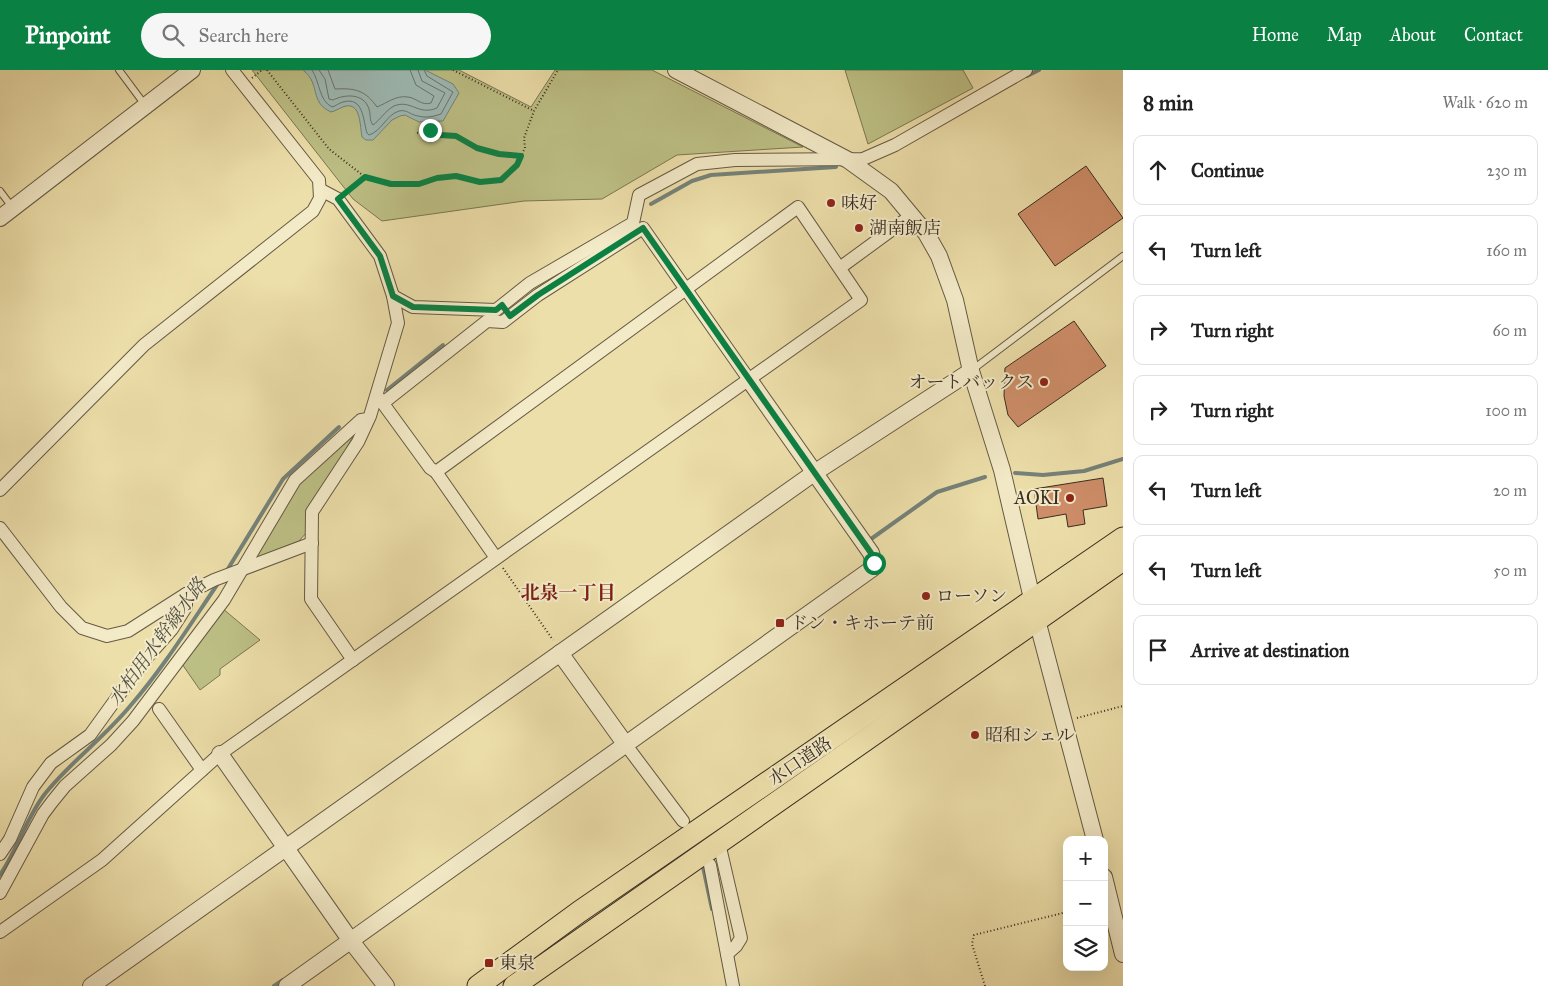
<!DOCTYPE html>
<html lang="en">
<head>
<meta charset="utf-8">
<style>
	body { margin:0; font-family:"IM FELL Great Primer","Noto Serif JP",serif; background:#f6f6f6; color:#222 }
	.controls { position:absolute; right:15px; bottom:15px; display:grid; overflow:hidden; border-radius:10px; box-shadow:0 5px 20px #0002 }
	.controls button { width:45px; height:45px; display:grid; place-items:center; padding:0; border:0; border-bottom:1px solid #e0e0e0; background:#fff; color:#222; font:25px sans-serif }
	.stop { position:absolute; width:15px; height:15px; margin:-11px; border:4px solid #0b8043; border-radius:50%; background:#fff }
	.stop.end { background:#0b8043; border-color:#fff; box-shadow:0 1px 5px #0008 }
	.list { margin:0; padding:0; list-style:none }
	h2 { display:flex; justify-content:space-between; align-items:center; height:65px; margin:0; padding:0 20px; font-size:21px }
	h2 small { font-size:16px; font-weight:400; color:#767676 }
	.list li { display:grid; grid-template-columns:32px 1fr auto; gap:15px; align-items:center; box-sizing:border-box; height:70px; margin:0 10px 10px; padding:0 10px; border:1px solid #e0e0e0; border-radius:10px }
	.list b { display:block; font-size:19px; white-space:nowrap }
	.list em { font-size:16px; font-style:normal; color:#767676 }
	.icon { flex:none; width:28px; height:28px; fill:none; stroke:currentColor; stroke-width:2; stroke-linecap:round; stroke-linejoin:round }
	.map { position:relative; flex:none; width:1123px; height:916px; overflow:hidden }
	header { display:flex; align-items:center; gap:30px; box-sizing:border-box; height:70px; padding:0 25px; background:#0b8043; color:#fff }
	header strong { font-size:24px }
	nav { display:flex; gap:28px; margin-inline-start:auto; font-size:18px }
	.search { width:350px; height:45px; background:#f6f6f6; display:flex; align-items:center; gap:12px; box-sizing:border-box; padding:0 18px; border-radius:28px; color:#767676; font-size:19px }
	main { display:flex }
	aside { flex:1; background:#fff }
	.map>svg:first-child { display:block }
	.green { fill:#bdc085; stroke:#7a7654 }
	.water { fill:#9ebab5; stroke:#75827a }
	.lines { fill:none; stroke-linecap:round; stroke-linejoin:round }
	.shore { stroke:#6b746c; stroke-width:1 }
	.stream { stroke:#75827a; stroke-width:4 }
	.building { fill:#ce8e69; stroke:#382d22 }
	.service-casing { stroke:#655a44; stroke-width:8 }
	.minor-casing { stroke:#655a44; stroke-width:14 }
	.tertiary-casing { stroke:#655a44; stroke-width:18 }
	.trunk-casing { stroke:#382d22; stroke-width:23 }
	.path { stroke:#382d22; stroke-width:2; stroke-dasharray:1 2.5; stroke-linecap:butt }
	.service { stroke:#f3eac8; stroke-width:6 }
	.minor { stroke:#f3eac8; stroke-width:12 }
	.tertiary { stroke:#f3eac8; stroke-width:16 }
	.trunk { stroke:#eddfaa; stroke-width:21 }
	.route { stroke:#0b8043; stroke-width:6 }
	.poi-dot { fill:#8f2418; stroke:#f3eac8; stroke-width:2 }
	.labels { text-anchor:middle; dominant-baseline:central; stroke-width:4; stroke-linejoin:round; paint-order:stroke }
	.poi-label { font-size:18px; fill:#382d22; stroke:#f3eac8; text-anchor:start }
	.street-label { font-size:18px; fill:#382d22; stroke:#f3eac8 }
	.neighbourhood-label { font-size:19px; font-weight:bold; fill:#7a1f14; stroke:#f3eac8 }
	.water-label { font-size:19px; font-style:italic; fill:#525047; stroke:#f3eac8 }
</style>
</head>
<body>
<header>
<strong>Pinpoint</strong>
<div class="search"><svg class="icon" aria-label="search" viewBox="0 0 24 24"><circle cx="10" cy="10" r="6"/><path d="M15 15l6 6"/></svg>Search here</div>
<nav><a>Home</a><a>Map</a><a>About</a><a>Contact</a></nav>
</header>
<main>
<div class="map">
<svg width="1123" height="916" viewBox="0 0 1123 916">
	<rect width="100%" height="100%" fill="#eddfaa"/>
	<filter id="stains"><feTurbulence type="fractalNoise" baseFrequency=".004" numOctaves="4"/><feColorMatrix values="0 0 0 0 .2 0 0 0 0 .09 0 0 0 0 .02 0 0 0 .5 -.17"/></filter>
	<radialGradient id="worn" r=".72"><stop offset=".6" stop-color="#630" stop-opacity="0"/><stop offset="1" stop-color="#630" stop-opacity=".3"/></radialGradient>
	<g class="green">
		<polygon points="252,0 459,0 531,37 555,0 652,0 803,77 677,85 602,129 524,131 382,151 353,129"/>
		<polygon points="845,0 963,0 973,18 868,74"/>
		<polygon points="359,355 344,383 306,440 307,462 299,471 252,489 303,407"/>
		<polygon points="222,538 260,570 220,599 220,605 200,620 182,594"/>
	</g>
	<path class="water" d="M303 0H425L453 14 459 23 443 51 419 52 405 45 400 46 392 50 373 70H366L362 67C360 57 361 33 346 36 341 37 336 41 331 42 309 32 321 14 303 0Z"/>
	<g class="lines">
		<g class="shore">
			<path d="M312 0C320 12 319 31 332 37 336 36 339 33 343 32 364 26 363 51 367 63L369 65C382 61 386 45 399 41 407 39 410 45 418 46 426 48 432 47 441 44L453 22 427 6 424 0"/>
			<path d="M319 0 325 9 329 29 333 30C345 24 364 23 369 39 371 45 369 50 373 55 381 49 385 41 394 36 411 29 418 46 437 38L445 23 422 11 418 0"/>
			<path d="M328 0 335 19C355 18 365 20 377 37 387 33 396 25 408 27 417 28 421 36 431 33L434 26 416 15 410 0"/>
		</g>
		<g class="stream">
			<polyline points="1027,6 1039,0"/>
			<polyline points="651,134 692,111 711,105 836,97"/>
			<polyline points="387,320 443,275"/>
			<polyline points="1015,403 1043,405 1084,401 1123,389"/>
			<polyline points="871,469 937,422 985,407"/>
			<polyline points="226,502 283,409 339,357"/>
			<polyline points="702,792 712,839"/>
			<path d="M0 805C17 780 26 749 44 725 69 693 104 668 131 635 164 597 191 553 219 512"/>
			<polyline points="274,916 283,910"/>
		</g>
	</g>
	<g class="building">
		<polygon points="1086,96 1123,148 1055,196 1018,144"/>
		<polygon points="1074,251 1106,296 1018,357 1008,345 1004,326 1005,298"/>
		<polygon points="1103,408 1107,436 1083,440 1085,454 1068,457 1066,444 1038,449 1034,419"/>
	</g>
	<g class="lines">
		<g class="service-casing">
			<g id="service">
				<polyline points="119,0 145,35"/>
				<polyline points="0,121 12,137"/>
				<polyline points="972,300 1123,186"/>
			</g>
		</g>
		<g class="minor-casing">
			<g id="minor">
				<polyline points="321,120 338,129 380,186 393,226 398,253 370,346 358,372 312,442 311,529 353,590"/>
				<polyline points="841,197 912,145"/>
				<polyline points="393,226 413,237 496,240 530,213 633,153 639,125 697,94 735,90 863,89 895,75 1026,0"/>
				<polyline points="379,328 430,398 436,402 496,488"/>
				<polyline points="383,333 487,251 503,252 538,225 643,158 750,311"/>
				<polyline points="0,420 144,275 313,141 320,128 319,110 232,0"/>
				<polyline points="0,458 61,537 82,558 107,566 128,561 186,524 214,510 312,473"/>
				<polyline points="159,639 202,700"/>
				<polyline points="626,675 683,751"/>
				<polyline points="719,773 741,868 736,876 727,884"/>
				<polyline points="0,784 10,769 33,717 51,693 90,665 142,593 172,559 186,537 186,524"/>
				<polyline points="710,795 733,916"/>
				<polyline points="0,823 43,744 52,732 65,716 111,675 133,651 224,530 295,410 361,350 368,349"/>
				<polyline points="0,862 102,790 220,684 861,230 798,137 436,402"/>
			</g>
		</g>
		<g class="tertiary-casing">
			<g id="tertiary">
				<polyline points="676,0 848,90 891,121 926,163 939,186 955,230 971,301 1002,400 1037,550 1095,770"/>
				<polyline points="0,148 192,0"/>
				<polyline points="560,583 626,675"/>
				<polyline points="220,684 351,871 386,916"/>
				<polyline points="1104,807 1123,884"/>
				<polyline points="91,916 814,403 971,301"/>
				<polyline points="287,916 873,498 874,493 871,483 750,311"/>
			</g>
		</g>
		<g class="trunk-casing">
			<g id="trunk">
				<polyline points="478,916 579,842 1123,468"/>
				<polyline points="514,916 1123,490"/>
			</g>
		</g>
		<g class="path">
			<polyline points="267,0 329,79 365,107"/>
			<polyline points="453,0 534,41"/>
			<polyline points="252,8 262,0"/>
			<path d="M417 63C425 61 450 63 458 67 465 70 471 76 479 78 493 83 507 85 521 86"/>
			<polyline points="347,122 365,107 391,114 419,114 437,108 456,106 480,112 501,110 517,95 525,78 524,68 534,41 558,0"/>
			<polyline points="503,498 553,570"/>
			<polyline points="1077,648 1123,636"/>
			<polyline points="985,916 972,874 974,865 1067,842"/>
		</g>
		<use href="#service" class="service"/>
		<use href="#minor" class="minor"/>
		<use href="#tertiary" class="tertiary"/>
		<use href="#trunk" class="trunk"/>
	</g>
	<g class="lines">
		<polyline class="route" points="430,60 440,65 456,66 477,78 499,84 521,86 517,95 501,110 480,112 456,106 437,108 419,114 391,114 365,107 338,129 380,186 393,226 413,237 496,240 502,235 510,246 538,225 643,158 871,483 874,493"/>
	</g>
	<g class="poi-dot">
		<circle cx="831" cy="133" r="5"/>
		<circle cx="859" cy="158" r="5"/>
		<circle cx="1044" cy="312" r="5"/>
		<circle cx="1070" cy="428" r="5"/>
		<circle cx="926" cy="526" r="5"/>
		<rect x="775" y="548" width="10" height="10" rx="2.5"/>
		<circle cx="975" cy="665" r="5"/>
		<rect x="484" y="888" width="10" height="10" rx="2.5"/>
	</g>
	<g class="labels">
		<g class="poi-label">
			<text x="841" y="133">味好</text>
			<text x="869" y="158">湖南飯店</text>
			<text x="1034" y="312" text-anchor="end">オートバックス</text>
			<text x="1060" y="428" text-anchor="end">AOKI</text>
			<text x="936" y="526">ローソン</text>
			<text x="790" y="553">ドン・キホーテ前</text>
			<text x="985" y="665">昭和シェル</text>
			<text x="499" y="893">東泉</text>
		</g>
		<g class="street-label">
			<text transform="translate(800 691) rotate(-34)">水口道路</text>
		</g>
		<g class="neighbourhood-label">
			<text x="568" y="522">北泉一丁目</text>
		</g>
		<g class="water-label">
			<text transform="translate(157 572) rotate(-54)">水柏用水幹線水路</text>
		</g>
	</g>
	<rect width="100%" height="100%" filter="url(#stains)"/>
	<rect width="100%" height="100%" fill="url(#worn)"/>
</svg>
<div class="controls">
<button>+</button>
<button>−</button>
<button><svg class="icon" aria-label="layers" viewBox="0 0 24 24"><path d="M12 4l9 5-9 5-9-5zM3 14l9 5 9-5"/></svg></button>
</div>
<div class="stop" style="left:874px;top:493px"></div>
<div class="stop end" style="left:430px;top:60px"></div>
</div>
<aside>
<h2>8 min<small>Walk · 620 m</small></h2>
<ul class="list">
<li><svg class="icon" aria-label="ahead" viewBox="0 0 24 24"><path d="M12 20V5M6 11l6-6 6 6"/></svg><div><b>Continue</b></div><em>230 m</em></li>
<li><svg class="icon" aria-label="left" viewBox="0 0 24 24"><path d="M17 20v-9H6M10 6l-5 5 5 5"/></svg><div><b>Turn left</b></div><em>160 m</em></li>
<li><svg class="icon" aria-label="right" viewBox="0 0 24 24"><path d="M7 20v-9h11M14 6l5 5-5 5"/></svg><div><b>Turn right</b></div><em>60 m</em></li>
<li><svg class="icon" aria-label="right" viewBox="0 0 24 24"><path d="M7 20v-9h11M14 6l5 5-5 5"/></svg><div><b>Turn right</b></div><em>100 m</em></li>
<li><svg class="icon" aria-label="left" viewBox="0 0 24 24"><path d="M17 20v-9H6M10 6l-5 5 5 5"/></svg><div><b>Turn left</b></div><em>20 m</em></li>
<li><svg class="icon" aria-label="left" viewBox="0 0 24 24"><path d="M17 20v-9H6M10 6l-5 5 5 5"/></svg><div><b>Turn left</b></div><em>50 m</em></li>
<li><svg class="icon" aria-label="arrive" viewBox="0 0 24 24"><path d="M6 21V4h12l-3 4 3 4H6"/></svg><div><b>Arrive at destination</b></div></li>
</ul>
</aside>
</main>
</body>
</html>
